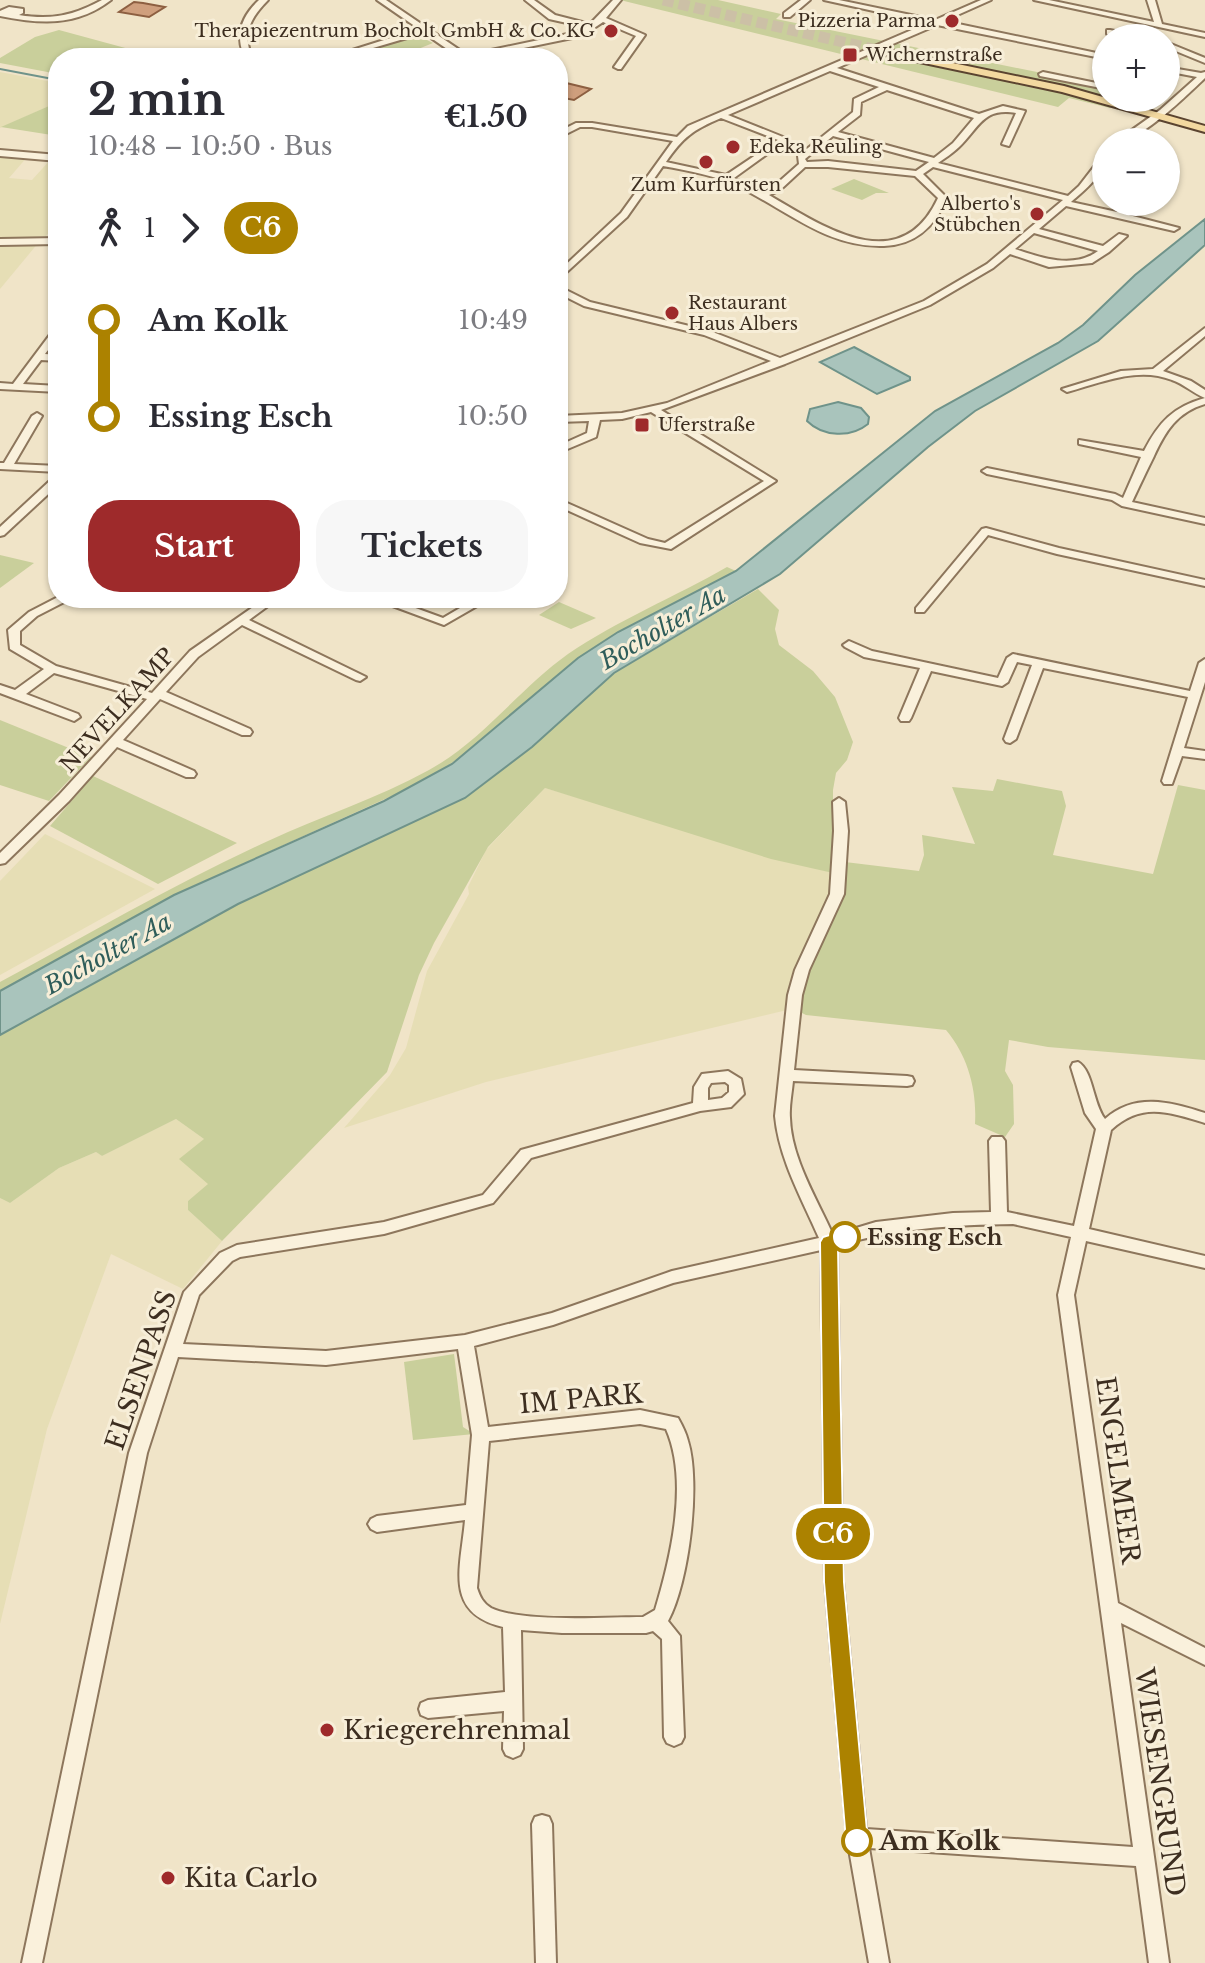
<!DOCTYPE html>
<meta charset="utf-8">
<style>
:root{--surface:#fff;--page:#f7f7f7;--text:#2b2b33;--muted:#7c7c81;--accent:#9e2a2b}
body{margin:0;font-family:"Libre Baskerville",serif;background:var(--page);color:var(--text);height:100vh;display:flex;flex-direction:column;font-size:30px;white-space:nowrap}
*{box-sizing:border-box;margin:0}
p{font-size:26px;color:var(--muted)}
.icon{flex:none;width:44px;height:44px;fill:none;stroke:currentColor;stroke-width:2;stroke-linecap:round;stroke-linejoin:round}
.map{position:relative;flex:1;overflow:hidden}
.details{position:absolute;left:48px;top:48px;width:520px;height:560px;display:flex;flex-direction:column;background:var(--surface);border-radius:32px;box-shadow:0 2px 6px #0004}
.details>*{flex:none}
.badge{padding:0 16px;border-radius:26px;font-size:28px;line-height:52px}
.tools{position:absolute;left:1092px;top:24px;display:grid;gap:16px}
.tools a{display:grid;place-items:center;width:88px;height:88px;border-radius:50%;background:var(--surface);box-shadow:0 2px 6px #0004;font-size:40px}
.map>.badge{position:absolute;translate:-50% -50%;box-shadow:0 0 0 4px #fff}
.legs{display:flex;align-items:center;gap:12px;height:88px;padding:0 40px;font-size:26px}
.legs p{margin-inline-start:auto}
.head{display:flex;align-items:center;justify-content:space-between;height:136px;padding:0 40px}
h1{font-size:44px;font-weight:700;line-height:60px}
.cta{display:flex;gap:16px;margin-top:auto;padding:16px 40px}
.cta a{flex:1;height:92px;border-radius:32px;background:var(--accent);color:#fff;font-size:32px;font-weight:700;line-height:92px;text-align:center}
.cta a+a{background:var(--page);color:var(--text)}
ul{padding:0 40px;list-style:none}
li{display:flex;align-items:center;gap:28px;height:96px;font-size:30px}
li i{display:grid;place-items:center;width:12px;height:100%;margin:0 10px;background:currentColor}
li i::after{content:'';width:20px;height:20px;margin:-10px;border:6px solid;border-radius:50%;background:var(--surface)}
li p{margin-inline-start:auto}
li:first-child i{background:linear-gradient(#0000 50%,currentColor 0)}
li:last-child i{background:linear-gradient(currentColor 50%,#0000 0)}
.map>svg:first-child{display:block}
</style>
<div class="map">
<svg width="1205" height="1963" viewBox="0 0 1205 1963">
<rect width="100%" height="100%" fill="#f0e4c8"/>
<g fill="#e6deb5">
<path d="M0,72L58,83V102L0,128Z"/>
<path d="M0,155L28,156L9,178L32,180L52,158L58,160V221L46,236L0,240Z"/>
<path d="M39,242L0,289V244Z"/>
<path d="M545,788L833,873L832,899L787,1010L486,1082L344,1128L390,1075L406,1048L427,971L469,894L468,887L486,850Z"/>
<path d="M45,834L155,889L0,975V881Z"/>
<path d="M176,1119L204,1139L208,1185L188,1201V1210L222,1241L183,1289L111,1254L47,1429L0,1624V1198L10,1203L59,1168L96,1152L102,1156Z"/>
</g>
<g fill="#c9cf9b">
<path d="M620,0H718L781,14L776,19L1106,86V98H1122L1110,108L1069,98L1058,107Z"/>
<path d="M59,30L129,49L138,58H58V74L0,63V58L35,37Z"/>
<path d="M415,34L433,43L396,58H366L359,52Z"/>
<path d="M58,102V136L1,127Z"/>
<path d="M854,179L889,193H876L862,200L831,189Z"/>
<path d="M0,555L34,563L0,588Z"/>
<path d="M727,567L736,571L618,632L578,658L481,742L429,779L174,895L0,991V982C89,934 176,883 268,841C321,816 377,799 429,770C482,741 519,689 568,654C618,620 675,597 727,567Z"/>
<path d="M758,589L779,610L775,629L779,645L813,671L835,697L853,742L847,760L836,773L833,790V873L771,859L545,788L488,847L434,943L419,975L387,1072L222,1241L188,1210V1201L208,1184L179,1159L204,1139L176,1119L102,1156L96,1152L59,1168L10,1203L0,1198V1035L238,904L465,798L532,747L614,673Z"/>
<path d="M559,602L596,618L571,629L539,615Z"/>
<path d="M0,720L91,757L49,801L0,785Z"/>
<path d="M93,776L237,843L158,884L50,826Z"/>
<path d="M997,779L1062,791L1066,806L1053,855L1153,874L1178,785L1205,790V1060L1048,1047L1009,1040L1005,1071L1013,1085L1014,1124L1005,1137L975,1124C977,1090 968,1056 946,1030L806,1015L798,1011L802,981L841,900L845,862L919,871L924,855L922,835L975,844L952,787L993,791Z"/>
<path d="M454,1354L463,1427L474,1434L413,1440L404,1362Z"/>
</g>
<g fill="#a9c4bc" stroke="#6f938a" stroke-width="2">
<path d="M1205,219V245L1098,341L975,411L928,447L780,574L614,673L532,747L465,798L238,904L0,1035V991L174,895L384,801L452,764L578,658L618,632L736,571L935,411L1058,343L1083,325L1135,275Z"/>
<path d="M854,347L910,377V380L877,394L820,362Z"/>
<path d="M838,402L861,408L869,417L868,424C851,438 823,437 807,421L810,409Z"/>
</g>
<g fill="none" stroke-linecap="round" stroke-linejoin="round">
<path stroke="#6f938a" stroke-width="2" d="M0,69L58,80"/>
</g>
<g fill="#cf9f7d" stroke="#8d5f41" stroke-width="2">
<path d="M134,2L143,3L165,7L149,17L119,12Z"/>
<path d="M558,81L591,89L574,100L558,97Z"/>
</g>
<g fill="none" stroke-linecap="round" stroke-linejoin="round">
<path stroke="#ccc0a6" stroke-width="11" stroke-dasharray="11 5" stroke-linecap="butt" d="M663,0L890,53"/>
<g stroke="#8d765c" stroke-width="4">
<g id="minor">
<path d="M102,0H111C76,27 40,24 0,16V11L9,7L23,9V13L19,15C51,20 73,16 102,0Z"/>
<path d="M259,0H268C253,15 243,30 250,52L264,58H253L243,53C235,32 244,14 259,0Z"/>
<path d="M377,0H386L467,55L577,32L585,27L549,19L525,0H534L555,15L590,24L613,0H621L606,18L645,35L621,69H618L614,67L636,36L603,22L582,36L475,58H460L424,33L339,58H327L419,29Z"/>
<path d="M801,0H810L790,17H784V13Z"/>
<path d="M824,0H839L935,20L981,0H991L944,21L1106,55V59L937,25L837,68L979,114L1003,106L1025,111L1009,146L1002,144L1016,113C983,107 979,128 959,147C953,153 945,158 938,163L1068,196L1079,186L1103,155L1106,154C1106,173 1084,191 1071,202L1117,212L1128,202H1137L1125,214L1179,228L1174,231L1066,206L1039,229L1103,246L1119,234L1127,236L1109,252L1092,263L1049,267L1010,254L993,268L930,305L785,364L661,410L776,481L671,549L640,543L558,506V499L648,539L665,543L764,481L651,412L622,419L600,420L596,437L558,453V446L587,433L589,421L558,422V416L622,413L667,403L771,361L704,335L584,306L558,293V286L590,302L710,331L780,358L924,301L987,264L1063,200L933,167L923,174L947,198C935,226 916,245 884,246C827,248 787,210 739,187C715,175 689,171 663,166L627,217L558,280V272L621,213L673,141L592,127H580L558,138V132L576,123H592L677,137L688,126L928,23ZM830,71L879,87L854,99L853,112L798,156L799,164L773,187L762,192L734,178L788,139L728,115ZM887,90L974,118L953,143L934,158L838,132L860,115L861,102ZM721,118L778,140L726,175L666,162C683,137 693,130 721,118ZM833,136L929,162L916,171L828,161L807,162L805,159ZM805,167H828L915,176L938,198C900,280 822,226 769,195L779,191ZM1034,233L1098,251C1074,269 1041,258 1015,249Z"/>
<path d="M1034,0H1049L1154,22L1147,0H1155L1162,24L1205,33V37Z"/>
<path d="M1110,30L1140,36L1141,38H1127L1107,34V30Z"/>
<path d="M1166,42L1205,58V63L1166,47Z"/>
<path d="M1166,67L1201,73L1205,72V78C1186,96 1140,142 1115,142L1160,110L1197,77L1166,71Z"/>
<path d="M1043,72L1106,85V89L1040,76L1039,74Z"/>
<path d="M0,150L58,155V161L0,156Z"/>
<path d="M58,238V244L0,245V239Z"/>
<path d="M58,327V337L45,354L58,355V361L41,360L23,384L58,386V392L0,389V383L13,384L55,328Z"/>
<path d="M1205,328V336L1163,371L1191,381L1205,390V404C1177,412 1165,432 1154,456C1147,470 1139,487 1132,502L1205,518V524L1122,506L1112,500L987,474L982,471L987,468L1115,494L1123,498L1141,457L1079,444V440L1144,451C1159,422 1173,407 1205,398C1193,393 1184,384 1172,380C1138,366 1100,383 1067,392L1062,389L1121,371L1153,369Z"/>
<path d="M37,413L42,416L14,464L58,466V472L0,469V463H4L32,416Z"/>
<path d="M58,476V485L4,535L0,536V527L54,477Z"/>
<path d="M986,528L1059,548L1205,580V586L1057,554L988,535L924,612H916V608L982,529Z"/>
<path d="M58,597L72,598L37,616L20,631V645L56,666L152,693L190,651L266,598H279L249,620L366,677L360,681L356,680L242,625L198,657L166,692L250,729L252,732L250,735H242L160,699L123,740L194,771L196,774L194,777H186L117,747L69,801L5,863L0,864V853L59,795L147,699L54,673L26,694L78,714L80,717L74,721L0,693V685L15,690L44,669L10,649L8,630L29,612Z"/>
<path d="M371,598H388L443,618L477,598H491L444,625Z"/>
<path d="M849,641L872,651L998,678L1007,658L1013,654L1190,691L1199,663L1205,659V682L1184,748L1205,751V759L1182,756L1172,784H1164L1162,781L1188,697L1043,668L1016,739L1010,743L1006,742L1004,739L1032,665L1017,662L1008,682L1002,686L931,671L911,718L909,721H901L899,718L920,668L864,657L845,647L843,645Z"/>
<path d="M839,798L845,802L848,831L844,894L809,970L802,995L794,1070L907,1076L912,1077L914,1081L912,1085L907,1086L793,1081C792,1093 789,1106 790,1118C791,1158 817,1199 833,1235L876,1222L953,1213L991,1212L989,1141L992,1137H1002L1005,1141L1007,1212L1074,1226L1096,1129L1085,1113L1071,1067L1073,1063L1078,1062C1093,1070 1093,1104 1105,1119C1135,1092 1171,1102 1205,1113V1123C1168,1112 1142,1102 1111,1130L1089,1229L1205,1256V1268L1086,1241L1074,1295L1118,1603L1205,1648V1665L1121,1623L1169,1963H1149L1136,1866L869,1848L889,1963H869L847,1838L825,1582L821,1250L673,1283L553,1325L474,1346L488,1427L640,1410L678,1418C682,1425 686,1433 688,1441C701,1483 689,1583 668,1621L680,1636L684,1737L681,1743L674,1746L667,1743L664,1737L662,1639L653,1631L646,1633H562L521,1630L523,1749L520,1755L513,1758L506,1755L503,1749L504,1711L428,1718L421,1715L419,1709L421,1703L428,1700L505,1692L503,1627C443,1613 461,1567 465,1520L377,1532L371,1529L368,1524L371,1519L377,1516L466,1505L472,1435L458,1349L326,1365L178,1357L147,1453L42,1963H22L129,1453L184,1292L220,1253L237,1245L384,1222L483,1195L521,1150L693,1103L694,1087L702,1074L728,1071L741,1079L744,1094L731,1107L700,1111L531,1158L493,1203L384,1234L240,1257L232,1261L199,1295L183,1344L326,1351L465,1335L552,1313L672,1271L819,1238C802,1199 779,1159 775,1116L788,995L795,970L830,894L834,831L833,802ZM725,1082L729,1085V1092L722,1098L708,1100V1088L711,1083ZM1013,1224L1071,1237L1058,1295L1133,1847L866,1829L843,1582L837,1246C895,1228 953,1225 1013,1224ZM640,1424L666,1429C689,1481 671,1557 655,1610L643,1617C607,1617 522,1623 491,1608C483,1603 480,1597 477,1588L489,1441Z"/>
<path d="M542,1815L549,1817L552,1824L556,1963H536L532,1824L535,1817Z"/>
</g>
</g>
<g stroke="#5b4430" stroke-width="4">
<path id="major" d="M890,50L1064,86L1205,126V132L1062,92L886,55V51Z"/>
</g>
<use href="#minor" fill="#faf1dc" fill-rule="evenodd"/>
<use href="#major" fill="#f3d9a0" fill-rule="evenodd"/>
</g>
<path fill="#ac8200" stroke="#fff" stroke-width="2" d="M845,1230L854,1237L838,1246L844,1582L868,1841L865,1848L857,1851L849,1848L846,1841L824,1582L820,1242L823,1237Z"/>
<g fill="#9e2a2b" stroke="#f7eed8" stroke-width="3">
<circle cx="952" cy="21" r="8"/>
<circle cx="611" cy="31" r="8"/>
<rect x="842" y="47" width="16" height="16" rx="4"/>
<circle cx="733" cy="147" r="8"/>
<circle cx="706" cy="162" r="8"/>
<circle cx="1037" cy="214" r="8"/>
<circle cx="672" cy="313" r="8"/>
<rect x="634" y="417" width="16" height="16" rx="4"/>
<circle cx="327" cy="1730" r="8"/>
<circle cx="168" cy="1878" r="8"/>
</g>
<g fill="#fff" stroke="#ac8200" stroke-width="4">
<circle cx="845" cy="1237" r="14"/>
<circle cx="857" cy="1841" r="14"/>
</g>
<g text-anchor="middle" stroke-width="6" stroke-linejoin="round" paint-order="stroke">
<g font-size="18" fill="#3d2e20" stroke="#f7eed8" text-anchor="start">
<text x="936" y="27" text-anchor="end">Pizzeria Parma</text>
<text x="595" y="37" text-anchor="end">Therapiezentrum Bocholt GmbH &amp; Co. KG</text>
<text x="866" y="61">Wichernstraße</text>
<text x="749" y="153">Edeka Reuling</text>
<text x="706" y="191" text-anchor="middle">Zum Kurfürsten</text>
<text x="1021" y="210" text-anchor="end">Alberto's<tspan x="1021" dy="21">Stübchen</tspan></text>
<text x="688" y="309">Restaurant<tspan x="688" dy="21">Haus Albers</tspan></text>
<text x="658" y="431">Uferstraße</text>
</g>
<g font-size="22" fill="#3d2e20" stroke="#f7eed8">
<text transform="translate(117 710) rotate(-48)" y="8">NEVELKAMP</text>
</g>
<g font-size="22" font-weight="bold" fill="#3d2e20" stroke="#f7eed8" text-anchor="start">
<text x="867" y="1245">Essing Esch</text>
</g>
<g font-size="24" font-style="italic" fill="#2f5d5a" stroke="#f7eed8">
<text transform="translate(663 628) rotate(-30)" y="8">Bocholter Aa</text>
<text transform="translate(108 954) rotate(-29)" y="8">Bocholter Aa</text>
</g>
<g font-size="26" fill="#3d2e20" stroke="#f7eed8">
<text transform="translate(141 1370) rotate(-71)" y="9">ELSENPASS</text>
<text transform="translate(581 1399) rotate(-5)" y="9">IM PARK</text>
<text transform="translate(1118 1470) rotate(82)" y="9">ENGELMEER</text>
<text transform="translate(1160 1782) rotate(82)" y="9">WIESENGRUND</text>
</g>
<g font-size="26" fill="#3d2e20" stroke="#f7eed8" text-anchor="start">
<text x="343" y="1739">Kriegerehrenmal</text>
<text x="184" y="1887">Kita Carlo</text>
</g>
<g font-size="26" font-weight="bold" fill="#3d2e20" stroke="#f7eed8" text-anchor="start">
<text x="879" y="1850">Am Kolk</text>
</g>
</g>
</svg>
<div class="tools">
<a>+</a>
<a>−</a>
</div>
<b class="badge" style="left:833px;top:1534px;background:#ac8200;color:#fff">C6</b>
<section class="details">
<div class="head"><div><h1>2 min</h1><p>10:48 – 10:50 · Bus</p></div><b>€1.50</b></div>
<div class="legs"><svg class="icon" aria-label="walk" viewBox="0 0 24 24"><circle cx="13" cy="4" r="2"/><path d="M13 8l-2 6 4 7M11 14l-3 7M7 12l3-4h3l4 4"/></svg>1<svg class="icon" aria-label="forward" viewBox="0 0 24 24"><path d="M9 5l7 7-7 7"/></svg><b class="badge" style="background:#ac8200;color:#fff">C6</b></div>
<ul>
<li><i style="color:#ac8200"></i><b>Am Kolk</b><p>10:49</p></li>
<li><i style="color:#ac8200"></i><b>Essing Esch</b><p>10:50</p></li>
</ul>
<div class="cta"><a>Start</a><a>Tickets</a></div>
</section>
</div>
